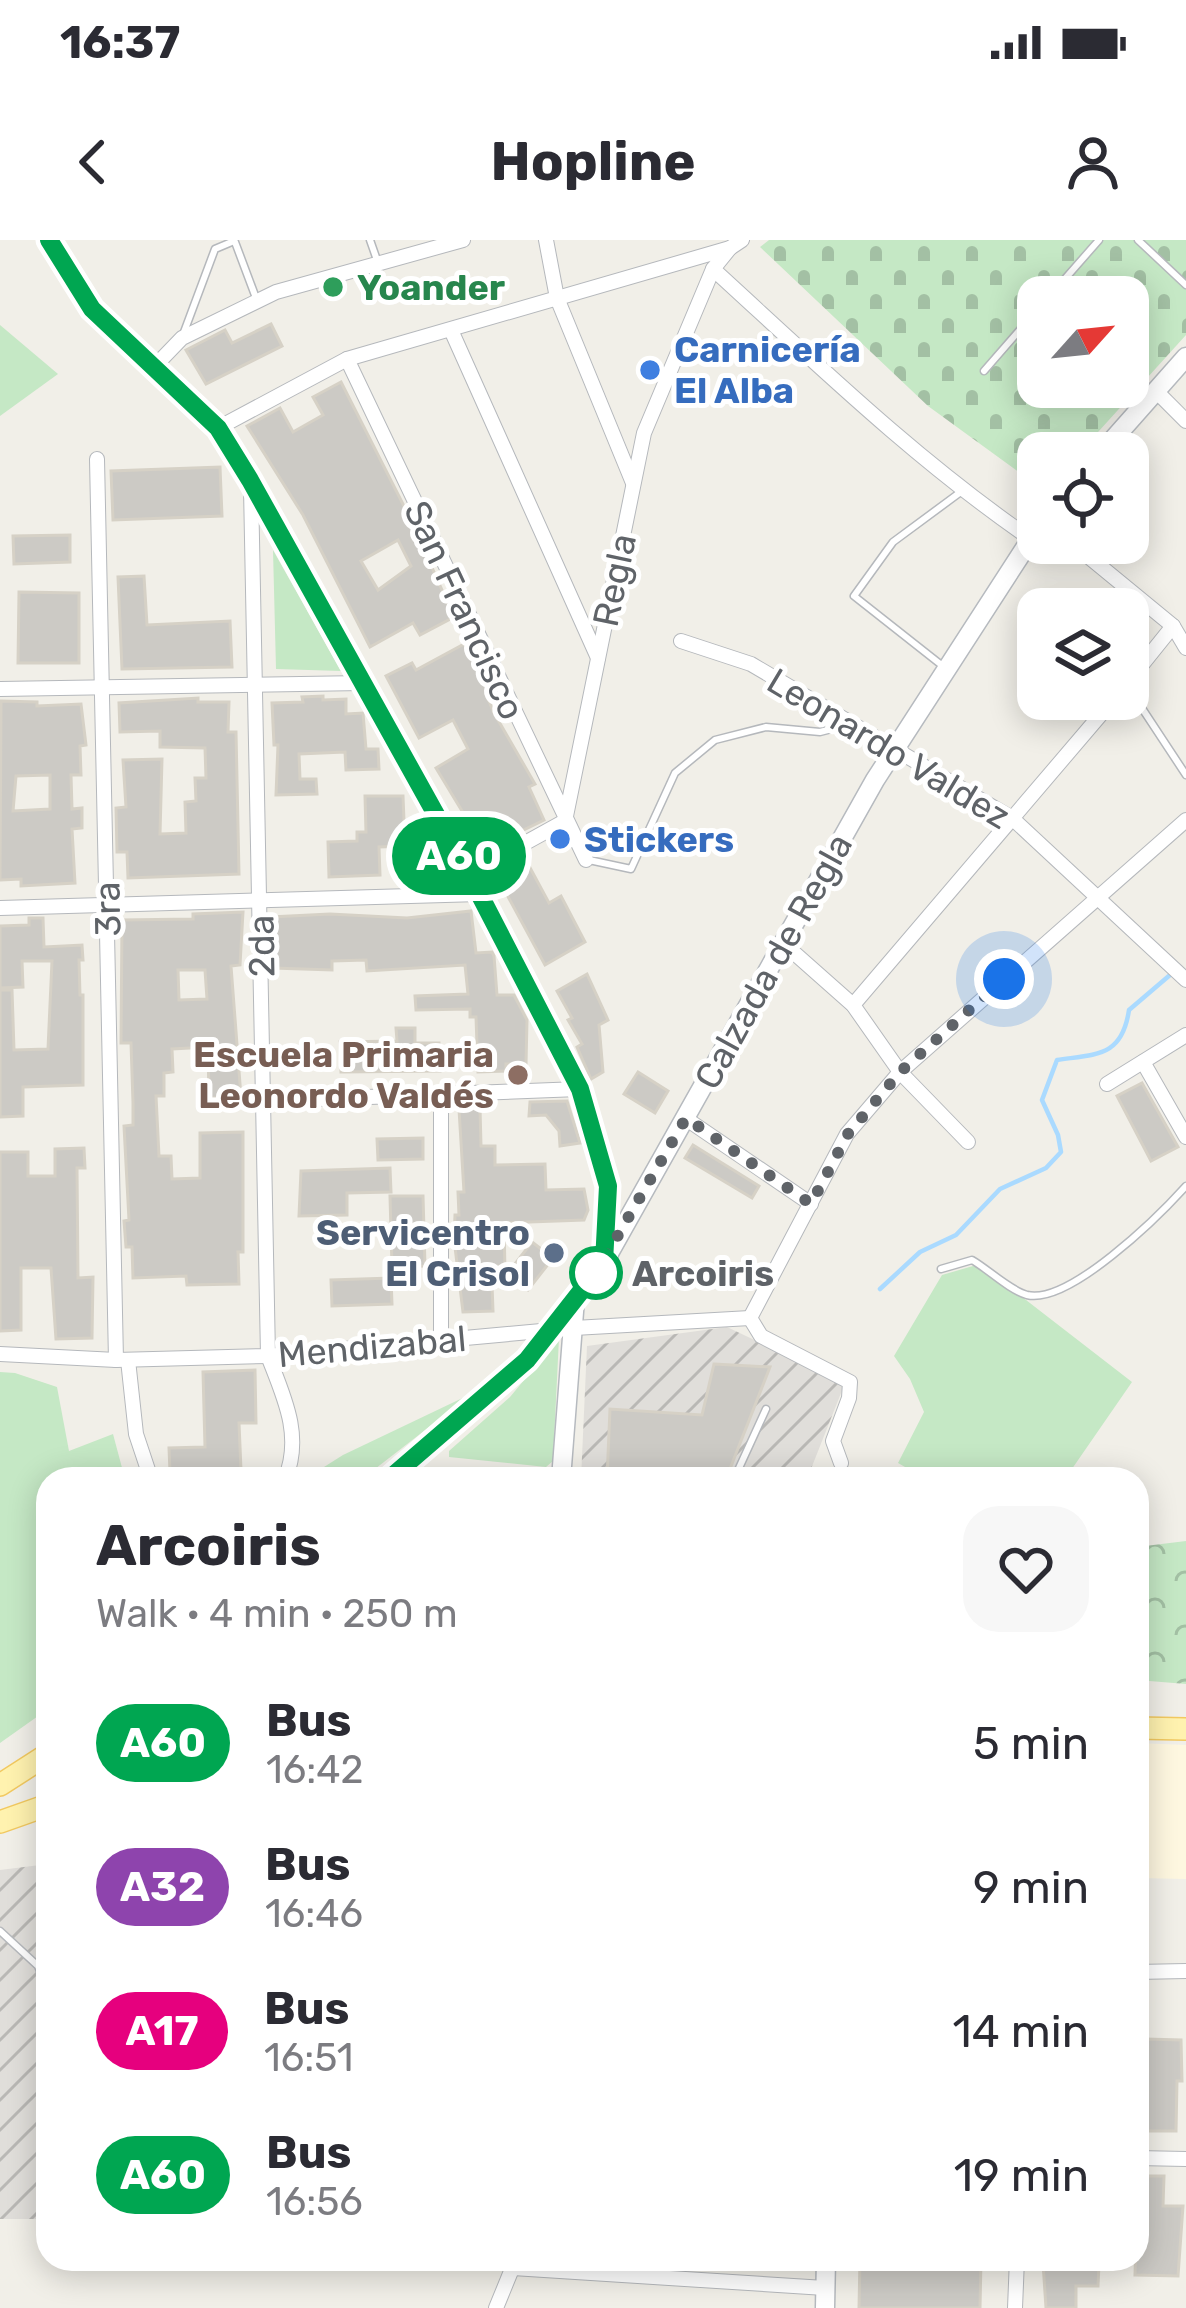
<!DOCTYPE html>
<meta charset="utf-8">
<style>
:root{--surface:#fff;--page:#f7f7f7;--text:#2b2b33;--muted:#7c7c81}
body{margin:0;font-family:Rubik,sans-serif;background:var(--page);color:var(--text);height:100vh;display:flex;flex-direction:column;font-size:45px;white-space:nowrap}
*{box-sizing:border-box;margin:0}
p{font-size:39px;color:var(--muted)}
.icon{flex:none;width:66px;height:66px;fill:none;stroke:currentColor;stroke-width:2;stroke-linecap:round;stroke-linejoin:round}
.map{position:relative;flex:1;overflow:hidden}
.side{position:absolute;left:36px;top:1227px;width:1113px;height:804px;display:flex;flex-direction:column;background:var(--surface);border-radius:36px;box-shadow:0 6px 30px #0003}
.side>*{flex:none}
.badge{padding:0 24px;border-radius:39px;font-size:42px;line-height:78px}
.needle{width:78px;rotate:63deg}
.fabs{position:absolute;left:1017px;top:36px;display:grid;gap:24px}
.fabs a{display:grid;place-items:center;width:132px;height:132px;border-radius:24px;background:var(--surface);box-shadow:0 6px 30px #0003;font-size:60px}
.you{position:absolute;width:60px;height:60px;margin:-30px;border:9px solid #fff;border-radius:50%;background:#1a73e8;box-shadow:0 0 0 18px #1a73e833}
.map>.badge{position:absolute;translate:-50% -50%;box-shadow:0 0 0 6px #fff}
.round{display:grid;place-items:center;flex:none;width:126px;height:126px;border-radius:36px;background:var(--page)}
.overview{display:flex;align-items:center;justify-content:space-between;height:204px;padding:0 60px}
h1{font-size:57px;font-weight:700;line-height:90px}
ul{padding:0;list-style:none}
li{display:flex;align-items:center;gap:36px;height:144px;padding:0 60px}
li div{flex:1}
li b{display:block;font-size:45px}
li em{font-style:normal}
li .badge{min-width:132px;font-weight:700;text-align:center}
.status{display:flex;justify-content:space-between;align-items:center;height:84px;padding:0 60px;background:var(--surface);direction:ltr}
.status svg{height:33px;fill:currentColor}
header{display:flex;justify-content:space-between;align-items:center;height:156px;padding:0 60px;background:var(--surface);font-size:54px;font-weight:700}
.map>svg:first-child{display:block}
</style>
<div class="status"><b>16:37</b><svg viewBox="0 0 49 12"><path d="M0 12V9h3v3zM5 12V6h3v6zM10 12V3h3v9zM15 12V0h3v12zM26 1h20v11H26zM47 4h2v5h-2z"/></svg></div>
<header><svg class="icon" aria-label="back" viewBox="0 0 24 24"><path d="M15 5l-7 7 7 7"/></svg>Hopline<svg class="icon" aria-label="person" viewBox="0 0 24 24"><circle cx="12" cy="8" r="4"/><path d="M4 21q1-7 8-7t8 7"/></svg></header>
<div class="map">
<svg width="1186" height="2068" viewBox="0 0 1186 2068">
<defs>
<pattern id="industrial-furrows" width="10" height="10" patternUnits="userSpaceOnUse" patternTransform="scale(3)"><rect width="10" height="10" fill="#e0deda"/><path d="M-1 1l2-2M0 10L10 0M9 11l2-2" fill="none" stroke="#b9b8b5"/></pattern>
<pattern id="forest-crowns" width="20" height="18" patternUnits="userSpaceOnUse" patternTransform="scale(3)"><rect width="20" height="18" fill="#c5e8c5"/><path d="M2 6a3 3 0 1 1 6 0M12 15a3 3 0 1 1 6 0" fill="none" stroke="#a3c0a4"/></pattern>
<pattern id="cemetery-stones" width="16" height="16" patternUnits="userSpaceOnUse" patternTransform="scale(3)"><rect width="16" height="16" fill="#c5e8c5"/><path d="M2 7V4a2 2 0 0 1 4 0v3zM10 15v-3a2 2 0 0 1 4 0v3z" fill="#a3c0a4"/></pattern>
</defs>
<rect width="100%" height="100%" fill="#f1efe8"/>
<path fill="#fef7e0" d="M1137,1503L1186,1505V1639L1137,1638Z"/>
<g fill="url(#industrial-furrows)">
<path d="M727,1087L845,1143L807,1239H581L587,1106Z"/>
<path d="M48,1624V1979H0V1630Z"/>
</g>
<g fill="#c5e8c5">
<path d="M0,85L58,134L0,176Z"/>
<path d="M273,310L341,431L276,429Z"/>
<path d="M973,1026L986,1029L1132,1142L1065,1239H926L898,1223L924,1172L910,1139L894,1116L942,1035Z"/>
<path d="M559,1098L553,1221L546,1227L449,1217V1211L510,1157Z"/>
<path d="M0,1132L15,1133L57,1147L69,1211L113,1194L125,1239H48V1469L0,1503Z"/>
<path d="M473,1153L362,1239H305L343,1215Z"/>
</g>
<path fill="url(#forest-crowns)" d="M1186,1301V1444L1137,1440V1307Z"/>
<path fill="url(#cemetery-stones)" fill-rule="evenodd" d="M769,0H1186V95L1079,213H1038V246L928,166L760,7ZM1038,57H1128V147H1038Z"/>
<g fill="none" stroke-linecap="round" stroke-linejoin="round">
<path stroke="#aadaff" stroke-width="4.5" d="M880,1049L920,1012L956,995L1000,949L1046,928L1061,912L1058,895L1042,860L1057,820C1097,814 1122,817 1129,770L1170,735"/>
</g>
<g fill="#cccac5" stroke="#d6d1c6" stroke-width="3" fill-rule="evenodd">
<path d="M271,84L282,106L206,144L186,110L225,90L232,103Z"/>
<path d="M341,142L409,276L454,377L420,395L413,383L370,407L303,275L247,186L280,168L293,192L323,175L313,157ZM398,300L411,326L378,350L361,321Z"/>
<path d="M220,227L222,276L113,280L111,231Z"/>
<path d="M70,295V322L14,324L13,296Z"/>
<path d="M144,336L147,385L230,381L232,427L122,429L118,337Z"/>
<path d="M19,352L79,353V423H18Z"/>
<path d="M464,404L489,453L486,454L494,473L535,544L529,547L544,580L485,609L436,528L468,509L453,480L419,498L386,436L412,423L416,430Z"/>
<path d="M323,456V460L346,459V474L363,473L366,509H378L379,529L346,530L345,512L299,514L300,539H316L317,554L276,555L278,505H274L272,463L303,462L302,457Z"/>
<path d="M198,458V462H229L228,492H236L239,634L128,638L127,612H117L116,568L126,567L123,520L162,519L160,594L186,593L185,562L196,561L195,538H206L205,508L160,507V491L120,492L119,463Z"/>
<path d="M1,461L37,462V466L81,464L86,505L80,506L81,535H71L72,569L82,568V588L72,589L75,643L21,646V639L0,640ZM50,535V569L13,571L16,536Z"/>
<path d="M365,556H403L405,606L379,607L380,635L329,637L328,602L357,601V592H366Z"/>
<path d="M429,600L430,620L444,619L452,635L409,636L407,601Z"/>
<path d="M528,624L549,663L561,656L585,702L545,725L499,640Z"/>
<path d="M471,671L476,713L492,712L494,716L497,755H514L527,780L526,824H506V831L478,832L476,777H470V769L416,770L415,756L468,754L465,725L367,731L366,720L332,721V730L273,728L271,677L330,674L407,678Z"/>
<path d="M243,672L240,725L231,726L241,857L209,858L208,807L172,809L173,832L164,833V856H156L159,916H171L172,939L200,938V893L243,892V1012H238L239,1044L187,1045L186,1036L133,1038L132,1007H126L124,981L129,980L124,886L133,885V863L131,803H121L122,680L193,679V674ZM178,730H205L207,759L179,760Z"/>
<path d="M29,678H43L44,707L82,705L83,720H79L80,755H83V845L23,847V876L0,877V750H12L14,810L48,809L52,721H22L23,747L0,748V686L29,685Z"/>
<path d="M587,734L608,780L599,785L603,832L591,839L577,807L582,804L568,780L572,778L557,751Z"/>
<path d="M396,788H415V803H439L440,831L341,832L340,802L397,801Z"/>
<path d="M638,832L668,851L655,873L624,854Z"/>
<path d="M1142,843L1178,907L1151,921L1117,856Z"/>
<path d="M567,861L580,903L560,906L559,891L546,875L529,876L530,862Z"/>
<path d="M480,868L481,906H495V925L545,924L546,950L584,949L588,970L584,980L504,983L505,1032L499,1027L500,1044H492L493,1071L463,1072L454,999L455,975H459L458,952H464L459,869Z"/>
<path d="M423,898V919L378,920L377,899Z"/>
<path d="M693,905L759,946L752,958L685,918Z"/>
<path d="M84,908L85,928H77L78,1038L93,1037L92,1098L56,1099L51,1028H21V1090L0,1091V912H28V936H55V909Z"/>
<path d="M390,928L391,952L347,953V975L299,976L301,931Z"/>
<path d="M390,956H423L425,1026L392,1027Z"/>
<path d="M532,1002L553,1018L528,1050L507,1034Z"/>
<path d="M391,1038L392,1064L332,1066L331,1040Z"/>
<path d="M714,1124L770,1127L726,1239H607L610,1169L702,1175Z"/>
<path d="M255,1130L256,1183H239L241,1230L170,1232L169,1208L205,1207L203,1132Z"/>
<path d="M1145,1799L1181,1800L1182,1841H1177L1176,1891H1146L1147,1858H1137V1840H1144Z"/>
<path d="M1143,1936H1164L1163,1966H1183L1178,2036L1135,2035L1137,1962H1143Z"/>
<path d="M860,2019H981L980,2068H859Z"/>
<path d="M1043,2023L1099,2024L1098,2046H1076V2068H1046Z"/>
</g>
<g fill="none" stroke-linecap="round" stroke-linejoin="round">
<g stroke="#b5b8bc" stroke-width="9">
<g id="lane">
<path d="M370,0L377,20"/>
<path d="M1138,0L1186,45"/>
<path d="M235,2L256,58"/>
<path d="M1049,57L1099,0"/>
<path d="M184,92L215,9L234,1"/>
<path d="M984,131L1038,69"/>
<path d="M944,427L854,356L893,302L962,251"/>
<path d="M1128,447L1186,535"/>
<path d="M589,620L631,629L675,533L715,500L766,487L820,492L847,485"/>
<path d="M941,1029L972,1020C988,1029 1009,1050 1027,1055C1069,1065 1159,976 1186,946"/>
<path d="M734,1239L766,1169"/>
<path d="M0,1691L38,1726L48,1752"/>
</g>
</g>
<g stroke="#b5b8bc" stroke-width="16">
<g id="street">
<path d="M546,0L557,58L633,243"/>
<path d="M713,29C816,123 916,220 1031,299"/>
<path d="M451,90L598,418"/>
<path d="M347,119L586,620"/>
<path d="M155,126L182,98L276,52L463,0"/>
<path d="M1156,151L1186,181"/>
<path d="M218,188L347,119L730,8L742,0"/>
<path d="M97,219L116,1120"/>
<path d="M251,248L268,1116C284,1157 303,1196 285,1239"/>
<path d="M1072,303L1173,386L1186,408"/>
<path d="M681,401L751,424L1013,579L1186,740"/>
<path d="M1128,442L1173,386"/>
<path d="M0,449L363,443"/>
<path d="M469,634L565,581L644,193L713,29L730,8"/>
<path d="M0,668L480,654"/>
<path d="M783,703L853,765L900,832L968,902"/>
<path d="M853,765L1114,459"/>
<path d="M1143,822L1186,897"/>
<path d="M1107,844L1186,795"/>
<path d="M441,854V1100"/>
<path d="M263,861L579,849"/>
<path d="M685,878L811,964"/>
<path d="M750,1078L847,894L900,832L1186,580"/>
<path d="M750,1078L761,1096L850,1142L849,1158L833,1201L841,1223"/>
<path d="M0,1114L116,1120L268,1116L574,1088L750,1078"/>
<path d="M128,1120L136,1194L151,1239"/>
<path d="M1137,1732L1186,1731"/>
<path d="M1137,1918L1186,1919"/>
<path d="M513,2028L825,2048"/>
<path d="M496,2068L514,2024"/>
<path d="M1015,2068L1017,2019"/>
</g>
</g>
<g stroke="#b6babf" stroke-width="21">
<g id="secondary">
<path d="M1101,213L1186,117"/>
<path d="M604,1022L875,540L1038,288"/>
<path d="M561,1239L575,1059"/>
<path d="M825,2068L826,2019"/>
</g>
</g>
<g stroke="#f2c960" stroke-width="24">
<g id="primary">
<path d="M49,0L92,69L218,188L251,240L469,634L579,849L608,946L604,1022L527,1120L389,1239"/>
<path d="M1137,1488L1186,1489"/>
<path d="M0,1545L48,1514"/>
<path d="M0,1582L48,1565"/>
</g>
</g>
<use href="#lane" stroke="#fff" stroke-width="6"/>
<use href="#street" stroke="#fff" stroke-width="14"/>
<use href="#secondary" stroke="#fff" stroke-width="18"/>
<use href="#primary" stroke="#fff2af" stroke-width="21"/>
</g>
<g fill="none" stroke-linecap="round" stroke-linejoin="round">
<g stroke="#fff" stroke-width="27">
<path id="line" d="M49,0L92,69L218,188L250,240L469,634L580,849L608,946L604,1022L527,1120L389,1239"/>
</g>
<use href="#line" stroke="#00a651" stroke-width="18"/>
<path stroke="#5f6368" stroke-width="12" stroke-dasharray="0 21.6" d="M596,1033L686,878L811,964L848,894L900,832L1004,739"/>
</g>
<circle fill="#2e9e5b" stroke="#fff" stroke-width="4.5" cx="333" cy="47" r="12"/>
<g fill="#3f7fe0" stroke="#fff" stroke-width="4.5">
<circle cx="650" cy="130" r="12"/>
<circle cx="560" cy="599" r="12"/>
</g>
<circle fill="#8d6e63" stroke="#fff" stroke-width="4.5" cx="518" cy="835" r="12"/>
<circle fill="#5c6f8a" stroke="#fff" stroke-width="4.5" cx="554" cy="1013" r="12"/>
<circle fill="#fff" stroke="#00a651" stroke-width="6" cx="596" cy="1033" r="24"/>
<g text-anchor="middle" stroke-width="10" stroke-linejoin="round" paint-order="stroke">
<g font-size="36" font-weight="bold" fill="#27864d" stroke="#fff" text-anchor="start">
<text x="357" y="60">Yoander</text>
</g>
<g font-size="36" font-weight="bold" fill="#366cbe" stroke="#fff" text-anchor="start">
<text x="674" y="122">Carnicería<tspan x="674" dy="41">El Alba</tspan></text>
<text x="584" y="612">Stickers</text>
</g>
<g font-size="36" fill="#5f6368" stroke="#fff">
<text transform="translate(614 340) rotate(-78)" y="13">Regla</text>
<text transform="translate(465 370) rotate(65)" y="13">San Francisco</text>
<text transform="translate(889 508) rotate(31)" y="13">Leonardo Valdez</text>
<text transform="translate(107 669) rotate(-91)" y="13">3ra</text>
<text transform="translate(261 706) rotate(-91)" y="13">2da</text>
<text transform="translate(773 721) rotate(-61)" y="13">Calzada de Regla</text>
<text transform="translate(372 1106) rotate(-5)" y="13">Mendizabal</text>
</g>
<g font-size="36" font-weight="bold" fill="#785e54" stroke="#fff" text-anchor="end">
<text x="494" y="827">Escuela Primaria<tspan x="494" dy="41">Leonordo Valdés</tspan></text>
</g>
<g font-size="36" font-weight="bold" fill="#4e5e75" stroke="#fff" text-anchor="end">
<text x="530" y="1005">Servicentro<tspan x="530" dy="41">El Crisol</tspan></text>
</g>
<g font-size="36" font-weight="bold" fill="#5f6368" stroke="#fff" text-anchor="start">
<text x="632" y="1046">Arcoiris</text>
</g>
</g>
</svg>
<div class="fabs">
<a><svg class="needle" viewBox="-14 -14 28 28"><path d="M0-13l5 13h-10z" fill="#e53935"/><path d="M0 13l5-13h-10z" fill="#7c7c81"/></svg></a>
<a><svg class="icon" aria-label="locate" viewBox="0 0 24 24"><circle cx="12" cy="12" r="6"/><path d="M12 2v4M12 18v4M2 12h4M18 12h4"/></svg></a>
<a><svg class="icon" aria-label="layers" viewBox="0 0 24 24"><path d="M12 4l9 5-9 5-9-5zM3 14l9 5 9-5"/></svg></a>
</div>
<div class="you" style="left:1004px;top:739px"></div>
<b class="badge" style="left:459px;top:616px;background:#00a651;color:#fff">A60</b>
<section class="side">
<div class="overview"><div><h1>Arcoiris</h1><p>Walk · 4 min · 250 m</p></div><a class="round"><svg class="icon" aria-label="heart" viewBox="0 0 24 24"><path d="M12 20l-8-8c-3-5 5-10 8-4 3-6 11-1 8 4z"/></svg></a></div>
<ul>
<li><span class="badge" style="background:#00a651;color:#fff">A60</span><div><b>Bus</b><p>16:42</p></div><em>5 min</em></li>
<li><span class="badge" style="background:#8e44ad;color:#fff">A32</span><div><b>Bus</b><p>16:46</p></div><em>9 min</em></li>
<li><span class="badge" style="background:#e6007e;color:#fff">A17</span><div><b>Bus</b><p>16:51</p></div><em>14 min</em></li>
<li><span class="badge" style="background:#00a651;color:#fff">A60</span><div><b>Bus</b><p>16:56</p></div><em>19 min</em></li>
</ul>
</section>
</div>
